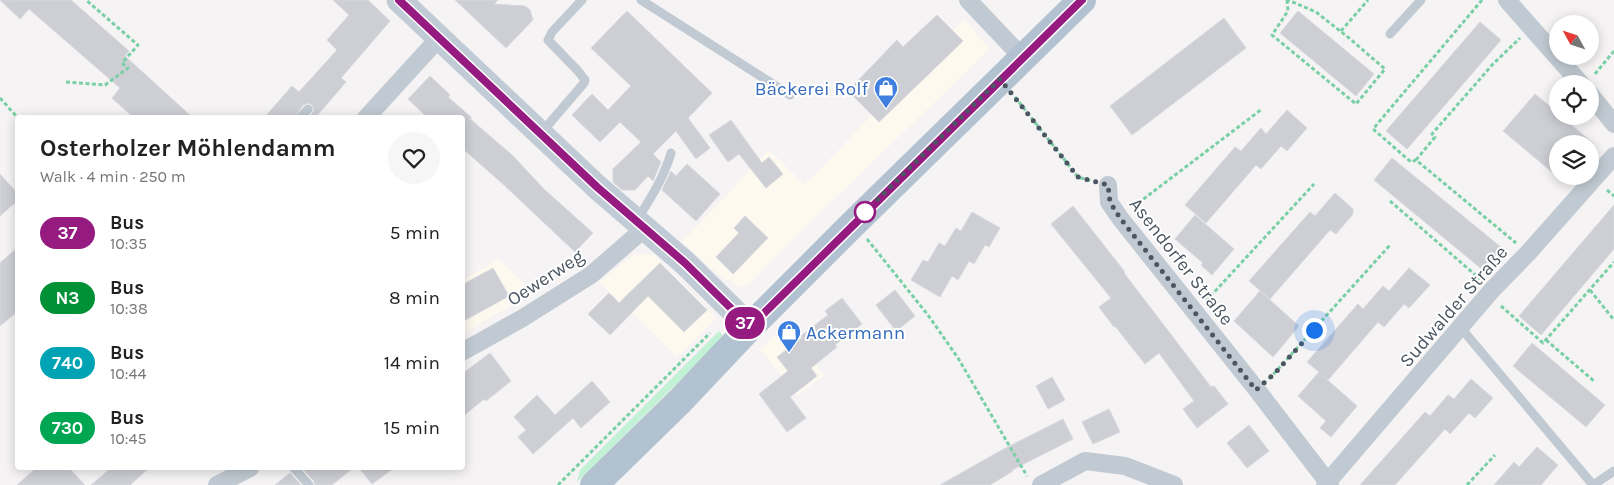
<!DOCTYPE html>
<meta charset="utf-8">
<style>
:root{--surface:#fff;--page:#f6f6f6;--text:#222;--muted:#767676}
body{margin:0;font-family:Karla,sans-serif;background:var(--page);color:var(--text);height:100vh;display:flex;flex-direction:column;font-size:19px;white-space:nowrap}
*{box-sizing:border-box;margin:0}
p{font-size:16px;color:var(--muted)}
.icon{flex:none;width:28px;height:28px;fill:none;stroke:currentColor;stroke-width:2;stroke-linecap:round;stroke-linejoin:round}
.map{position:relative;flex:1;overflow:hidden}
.details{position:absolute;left:15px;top:115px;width:450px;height:355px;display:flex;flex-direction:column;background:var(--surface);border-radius:5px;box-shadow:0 2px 12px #0003}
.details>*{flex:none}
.badge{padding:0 10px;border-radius:16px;font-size:18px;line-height:32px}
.needle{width:32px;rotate:310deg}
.fabs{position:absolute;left:1549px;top:15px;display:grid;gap:10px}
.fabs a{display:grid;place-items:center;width:50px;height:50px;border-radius:50%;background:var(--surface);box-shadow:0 2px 12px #0003;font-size:25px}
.you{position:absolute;width:25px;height:25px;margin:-12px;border:4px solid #fff;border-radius:50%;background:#1a73e8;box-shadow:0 0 0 8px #1a73e833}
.map>.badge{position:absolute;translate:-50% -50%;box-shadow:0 0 0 2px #fff}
.round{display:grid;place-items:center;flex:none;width:52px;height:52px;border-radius:26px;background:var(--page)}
.summary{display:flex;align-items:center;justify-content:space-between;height:85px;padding:0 25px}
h1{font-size:24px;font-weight:700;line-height:38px}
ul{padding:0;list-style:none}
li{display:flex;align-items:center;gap:15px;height:65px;padding:0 25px}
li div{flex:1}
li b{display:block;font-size:19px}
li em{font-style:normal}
li .badge{min-width:55px;font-weight:700;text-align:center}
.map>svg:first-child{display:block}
</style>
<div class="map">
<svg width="1614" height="485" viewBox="0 0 1614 485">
<rect width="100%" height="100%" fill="#f5f3f3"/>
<g fill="#fdf9ef">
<path d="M964,19L990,49L827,206L751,282L740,287L719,275L682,242L769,150L805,185Z"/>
<path d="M634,254L654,255L716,318L677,357L599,282Z"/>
<path d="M499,259L533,293L463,333L462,280Z"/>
<path d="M786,326L824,375L797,396L760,349Z"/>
</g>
<path fill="#c3f1d5" d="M719,331L724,337L577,482L580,470Z"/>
<g fill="#cdcfd5" stroke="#d7d9de">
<path d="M0,0H71L129,51L125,56L193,118H134L112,98L120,88L29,9L20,19Z"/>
<path d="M333,0H368L390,21L341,78L346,82L315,118H309L314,110L312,105L309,103L303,105L294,118H264L292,86L299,92L337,50L327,40L349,15Z"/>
<path d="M455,0H498L494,4L525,6L530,10L533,20L506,48Z"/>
<path d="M627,11L712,93L688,118L710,148L696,159L676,131L653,154L661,162L653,181L648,176L635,190H622L613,182V169L641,142L620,122L600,142L572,115L592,94L608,110L631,86L591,48Z"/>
<path d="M1298,11L1374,74L1356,96L1280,33Z"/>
<path d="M937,15L963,41L879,122L848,91L897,40L903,47Z"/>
<path d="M1224,18L1246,48L1132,135L1110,106Z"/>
<path d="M1480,22L1501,40L1407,149L1386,131Z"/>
<path d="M430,76L450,95L448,97L472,118H469L512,155L545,190L593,233L575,252L504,185L462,148V118H428L408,99Z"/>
<path d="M1535,94L1558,113V116H1561L1594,144H1558V177L1503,131Z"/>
<path d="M1287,110L1307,128L1287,151L1281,146L1261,169L1256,165L1206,223L1185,205L1235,147L1241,151L1261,128L1266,134Z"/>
<path d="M731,120L762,163L769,157L783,174L766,188L739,154L728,162L709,135Z"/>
<path d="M1392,158L1502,248L1484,271L1374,180Z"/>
<path d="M687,164L720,194L696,221L662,190L671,171L676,176Z"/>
<path d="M0,174L18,194V200L0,216Z"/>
<path d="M1335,193L1353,209V214L1336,234L1330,230L1270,299L1249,281L1310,212L1315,216Z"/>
<path d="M1614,205V249L1541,335L1519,316Z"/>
<path d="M1073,206L1125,272L1124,273L1211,387L1214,386L1228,404L1197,428L1183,409L1194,401L1159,353L1145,364L1115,326L1114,327L1099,307L1111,298L1051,224Z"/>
<path d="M972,212L1000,228L989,247L985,245L974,264L969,261L958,280L952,276L940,297L911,280L923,260L928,262L939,243L945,246L956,228L961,231Z"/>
<path d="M1195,215L1234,249L1212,275L1201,265L1203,263L1175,239Z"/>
<path d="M745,216L768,238L733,274L716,257L739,233L734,228Z"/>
<path d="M18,247V311L0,326V263Z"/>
<path d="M660,263L707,310L684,332L648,296L610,335L588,314L609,293L619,303Z"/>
<path d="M493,268L509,296L462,322V285Z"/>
<path d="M1409,268L1430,285L1409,308L1404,304L1384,327L1378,322L1328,380L1323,376L1357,406L1331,437L1320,428L1326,421L1298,396L1319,372L1307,362L1358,304L1363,309L1383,286L1389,291Z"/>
<path d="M895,290L915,316L896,331L876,305Z"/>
<path d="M1260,291L1299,326L1273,357L1234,321Z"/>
<path d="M842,298L862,324L835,345L837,347L811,368L817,376L790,397L806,418L787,432L759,394L788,371L777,357L802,338L801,336L828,315L825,311Z"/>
<path d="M1532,343L1605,405L1586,427L1513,366Z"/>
<path d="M490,353L511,381L486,401L484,399L462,417V374Z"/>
<path d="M1052,377L1065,400L1048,409L1036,386Z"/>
<path d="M1471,379L1493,398L1475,418L1469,413L1450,434L1445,429L1395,485H1360L1425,412L1430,416L1448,395L1454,399Z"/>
<path d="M592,381L610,402L581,428L573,418L533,454L518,437L526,430L514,417L537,395L555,415Z"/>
<path d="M1109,409L1120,432L1093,444L1082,422Z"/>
<path d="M1063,419L1073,439L1012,470L1013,471L990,485H940L1000,451Z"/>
<path d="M1249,425L1269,451L1247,468L1227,443Z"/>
<path d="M1537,447L1558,465L1541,485H1494L1514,462L1519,467Z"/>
<path d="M36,468H69L85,485H17Z"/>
<path d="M111,468H149L130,485H91Z"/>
<path d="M302,468H353L332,485H315L314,481Z"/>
<path d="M359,468H394L372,484Z"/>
<path d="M290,473L301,485H275Z"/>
</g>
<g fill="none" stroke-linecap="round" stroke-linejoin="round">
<g stroke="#7ad0a6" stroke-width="3" stroke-dasharray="4 2.5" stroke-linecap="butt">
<path d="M1287,0L1288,11L1272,35L1356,104L1385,69L1349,38L1316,12L1288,0"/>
<path d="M1482,0L1373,129L1411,162L1416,160L1516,243"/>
<path d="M1341,31L1368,0"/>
<path d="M1595,74L1614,51"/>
<path d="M66,82L105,85L128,68L122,63L138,45L86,0"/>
<path d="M1015,97L1078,177L1092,181"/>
<path d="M0,98L18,118"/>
<path d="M1416,160L1435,137L1432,134L1493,64L1520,38"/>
<path d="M1607,190L1614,196"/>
<path d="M1390,201L1480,279"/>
<path d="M1133,207L1262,109"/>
<path d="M867,239L928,315L958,358L1027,476"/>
<path d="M1590,290L1614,320"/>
<path d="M1206,301L1314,184"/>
<path d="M1501,306L1543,343L1614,262"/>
<path d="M1546,340L1594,381"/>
<path d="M1269,379L1391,244"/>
<path d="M558,485L710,333"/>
<path d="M1467,485L1495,455"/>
</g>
<g stroke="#c1cad2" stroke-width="9">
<path d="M641,0L790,95"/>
<path d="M1390,34L1421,0"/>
<path d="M300,118L308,109"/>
<path d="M542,132L584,83L585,80L578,71L548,40L552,32L582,0"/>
<path d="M638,218C651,198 664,177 671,153"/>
<path d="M1461,328L1593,485"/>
<path d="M294,468L309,485"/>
<path d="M1593,485L1614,471"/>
</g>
<g stroke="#c1cad2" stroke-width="18">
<path d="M968,0L1023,58"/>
<path d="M1507,0L1581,84"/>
<path d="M1590,94L1614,124"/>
<path d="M366,118L439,38"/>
<path d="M1108,185L1109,202L1120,218L1257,390L1330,485"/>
<path d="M462,352L521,319L591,275L645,228"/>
<path d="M217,485L250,468"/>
<path d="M1041,485L1085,461L1125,466L1174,485"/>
<path d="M1325,485L1492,290L1528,253L1614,156"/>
</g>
<path stroke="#c1cbd6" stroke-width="25" d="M399,0L597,187L685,263L750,327"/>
<path stroke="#b3c2d1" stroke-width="28" d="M594,485L680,401L750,327L853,224L1082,0"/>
</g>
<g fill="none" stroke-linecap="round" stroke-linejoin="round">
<g stroke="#fff" stroke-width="11">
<path id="line" d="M399,0L597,187L685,263L750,327L1082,0"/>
</g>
<use href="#line" stroke="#951b81" stroke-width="8"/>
<path stroke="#4a5661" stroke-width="5" stroke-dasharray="0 9" d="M865,212L1000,79L1078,177L1108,185L1110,202L1120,218L1256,390L1275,373L1314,330"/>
</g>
<defs>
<g id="shop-pin" transform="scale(1.25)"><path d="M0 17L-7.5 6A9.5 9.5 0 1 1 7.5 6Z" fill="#3f7fe0" stroke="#fff"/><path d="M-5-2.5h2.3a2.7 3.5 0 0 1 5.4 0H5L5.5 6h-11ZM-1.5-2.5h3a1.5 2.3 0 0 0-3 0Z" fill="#fff"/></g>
</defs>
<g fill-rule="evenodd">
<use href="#shop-pin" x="886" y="88"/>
<use href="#shop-pin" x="789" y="332"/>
</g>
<circle fill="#fff" stroke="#951b81" stroke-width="2.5" cx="865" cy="212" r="10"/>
<g text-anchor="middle" stroke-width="4" stroke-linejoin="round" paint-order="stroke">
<g font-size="19" fill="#366cbe" stroke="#fff" text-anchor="end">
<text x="868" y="95">Bäckerei Rolf</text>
<text x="806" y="339" text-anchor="start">Ackermann</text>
</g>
<g font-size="19" fill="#4a5661" stroke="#fff">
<text transform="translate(1182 261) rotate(52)" y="7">Asendorfer Straße</text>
<text transform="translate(545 277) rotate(-33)" y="7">Oewerweg</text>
<text transform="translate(1453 306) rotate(-49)" y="7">Sudwalder Straße</text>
</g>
</g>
</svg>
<div class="fabs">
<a><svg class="needle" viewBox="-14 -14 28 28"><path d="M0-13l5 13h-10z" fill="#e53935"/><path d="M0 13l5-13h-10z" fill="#767676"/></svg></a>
<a><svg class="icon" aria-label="locate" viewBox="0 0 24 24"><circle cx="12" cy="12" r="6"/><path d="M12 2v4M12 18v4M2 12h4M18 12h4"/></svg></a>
<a><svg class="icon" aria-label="layers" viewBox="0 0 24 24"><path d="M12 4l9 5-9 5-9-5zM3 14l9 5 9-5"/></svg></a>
</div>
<div class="you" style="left:1314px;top:330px"></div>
<b class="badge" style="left:745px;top:323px;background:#951b81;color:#fff">37</b>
<section class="details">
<div class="summary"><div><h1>Osterholzer Möhlendamm</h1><p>Walk · 4 min · 250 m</p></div><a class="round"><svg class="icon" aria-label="heart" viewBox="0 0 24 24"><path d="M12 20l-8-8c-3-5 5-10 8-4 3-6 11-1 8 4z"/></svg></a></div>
<ul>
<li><span class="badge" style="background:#951b81;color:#fff">37</span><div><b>Bus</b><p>10:35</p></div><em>5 min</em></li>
<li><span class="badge" style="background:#009035;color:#fff">N3</span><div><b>Bus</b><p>10:38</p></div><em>8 min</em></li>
<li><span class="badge" style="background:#00a3b4;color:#fff">740</span><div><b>Bus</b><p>10:44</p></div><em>14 min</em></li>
<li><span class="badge" style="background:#00a651;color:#fff">730</span><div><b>Bus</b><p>10:45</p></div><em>15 min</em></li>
</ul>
</section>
</div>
